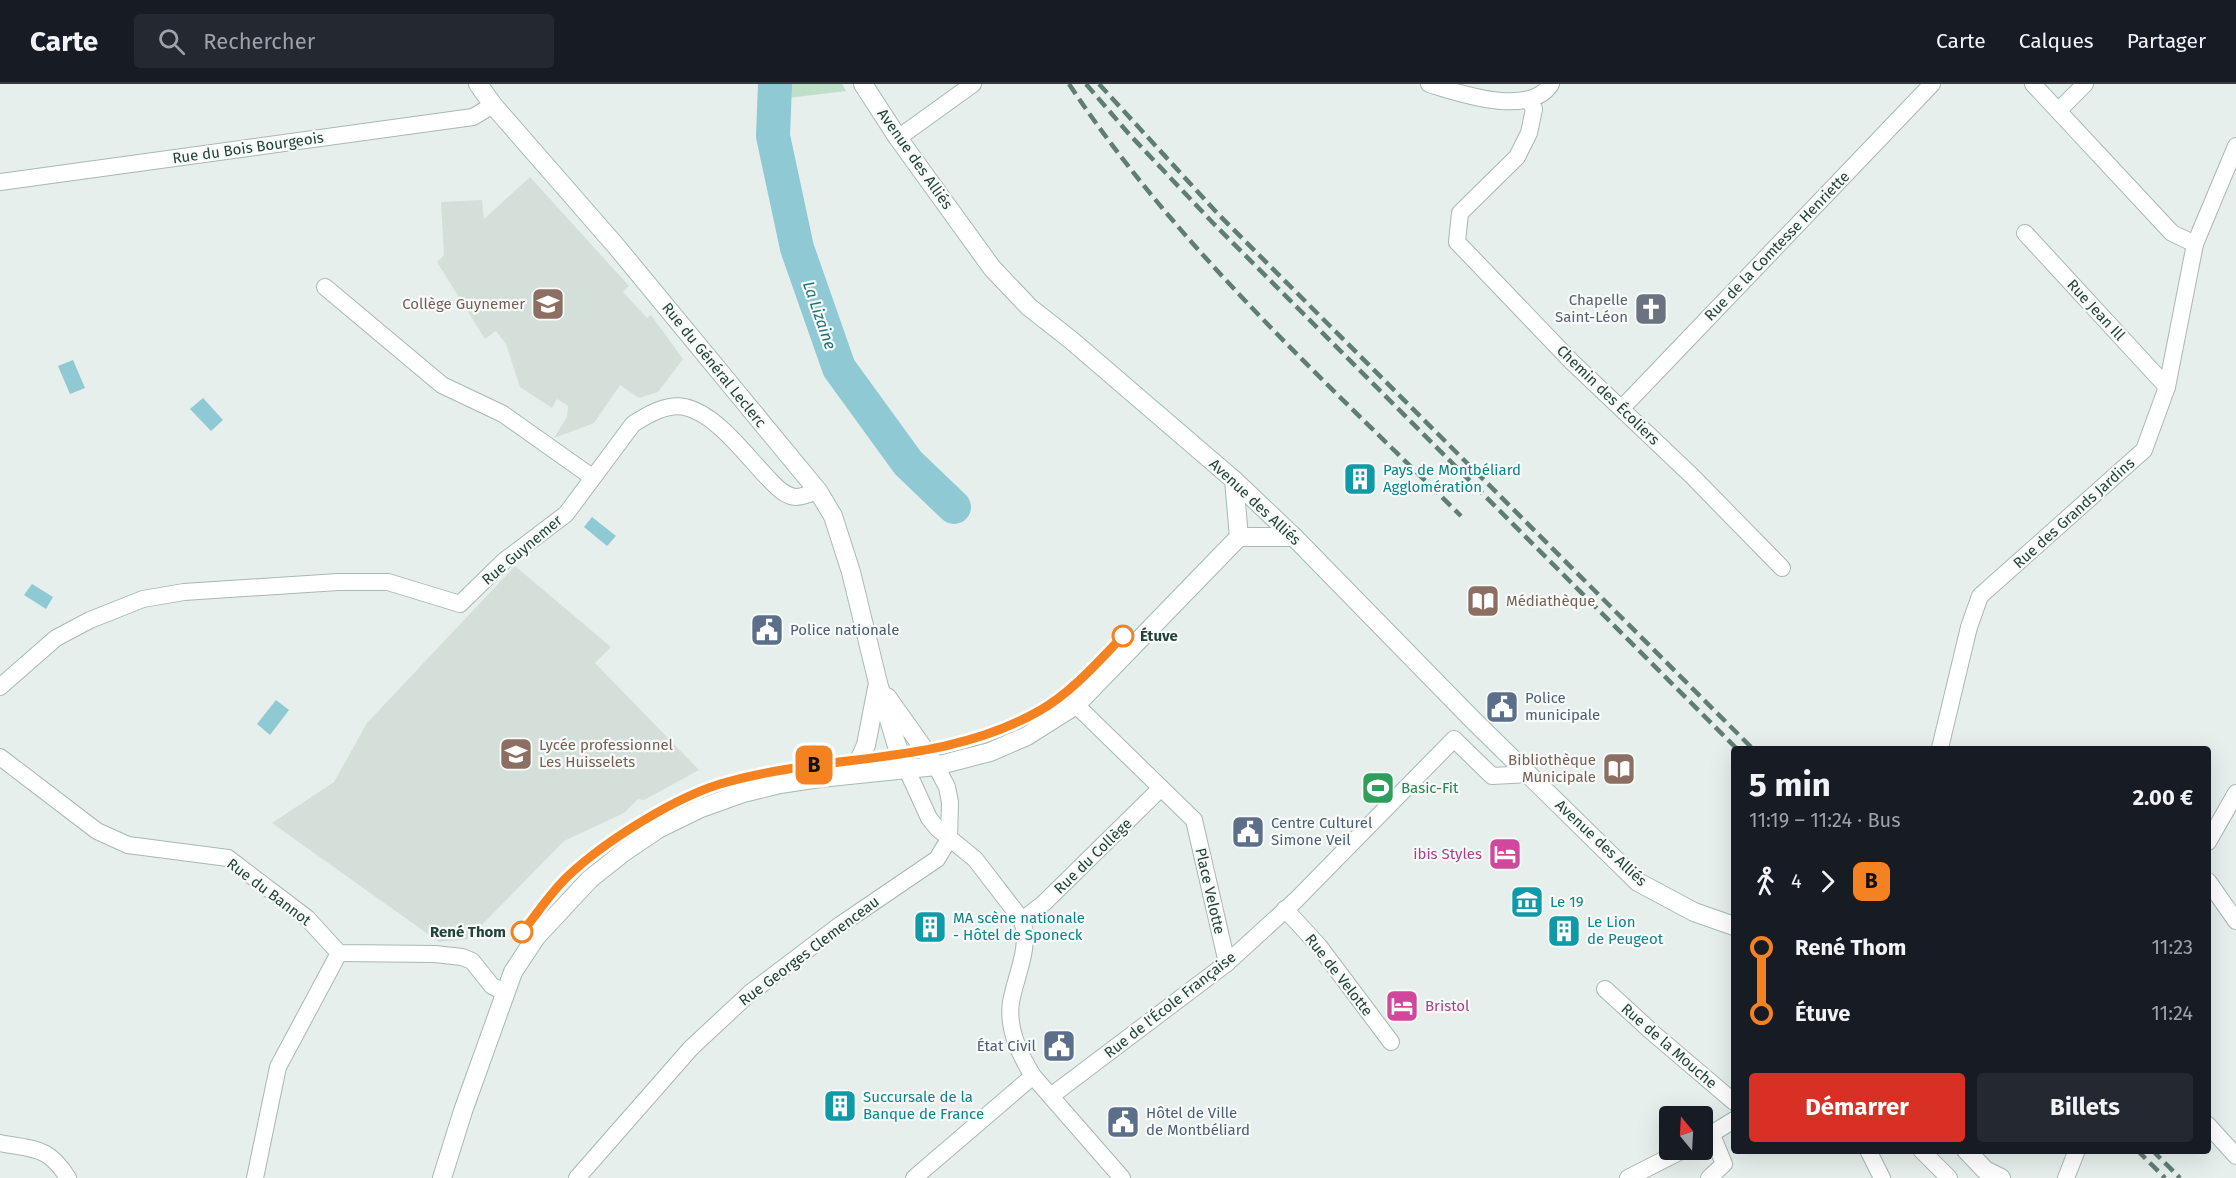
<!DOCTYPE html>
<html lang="fr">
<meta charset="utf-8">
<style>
:root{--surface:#171b24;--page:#242831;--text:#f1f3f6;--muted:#9ea1a6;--line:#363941;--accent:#d93025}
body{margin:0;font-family:"Fira Sans",sans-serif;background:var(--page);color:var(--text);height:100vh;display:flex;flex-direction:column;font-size:22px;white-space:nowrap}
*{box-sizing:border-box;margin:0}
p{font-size:20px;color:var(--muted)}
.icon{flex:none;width:33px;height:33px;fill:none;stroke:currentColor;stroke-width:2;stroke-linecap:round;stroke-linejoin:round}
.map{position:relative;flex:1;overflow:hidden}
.side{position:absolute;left:1731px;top:662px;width:480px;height:408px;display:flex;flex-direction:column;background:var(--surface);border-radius:6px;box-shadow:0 6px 24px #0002}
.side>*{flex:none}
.badge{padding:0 12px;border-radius:9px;font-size:21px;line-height:39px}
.needle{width:39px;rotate:342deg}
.fabs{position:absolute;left:1659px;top:1022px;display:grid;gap:12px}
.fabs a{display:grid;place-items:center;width:54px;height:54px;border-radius:6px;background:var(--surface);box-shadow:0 6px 24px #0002;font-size:30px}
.map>.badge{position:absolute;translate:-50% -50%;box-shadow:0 0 0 3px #fff}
.legs{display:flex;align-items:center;gap:9px;height:66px;padding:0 18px;font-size:20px}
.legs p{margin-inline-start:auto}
.overview{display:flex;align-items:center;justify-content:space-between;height:102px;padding:0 18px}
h1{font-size:33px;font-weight:700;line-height:45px}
.cta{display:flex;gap:12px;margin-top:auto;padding:12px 18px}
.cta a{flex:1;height:69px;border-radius:6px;background:var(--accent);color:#fff;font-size:24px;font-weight:700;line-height:69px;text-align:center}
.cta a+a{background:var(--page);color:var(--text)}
ul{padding:0 18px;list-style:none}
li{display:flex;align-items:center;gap:21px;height:66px;font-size:22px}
li i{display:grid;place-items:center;width:9px;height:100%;margin:0 8px;background:currentColor}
li i::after{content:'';width:15px;height:15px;margin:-8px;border:4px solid;border-radius:50%;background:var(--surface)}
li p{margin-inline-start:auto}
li:first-child i{background:linear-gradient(#0000 50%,currentColor 0)}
li:last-child i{background:linear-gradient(currentColor 50%,#0000 0)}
header{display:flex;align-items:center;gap:36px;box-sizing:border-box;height:84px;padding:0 30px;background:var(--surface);border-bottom:2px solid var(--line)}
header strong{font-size:28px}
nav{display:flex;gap:33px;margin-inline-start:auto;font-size:21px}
.search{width:420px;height:54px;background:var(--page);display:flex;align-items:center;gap:15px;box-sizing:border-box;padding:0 21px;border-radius:6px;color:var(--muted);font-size:22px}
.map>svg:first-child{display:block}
</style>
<header>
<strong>Carte</strong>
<div class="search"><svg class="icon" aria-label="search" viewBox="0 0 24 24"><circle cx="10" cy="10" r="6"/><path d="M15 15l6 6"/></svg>Rechercher</div>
<nav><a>Carte</a><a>Calques</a><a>Partager</a></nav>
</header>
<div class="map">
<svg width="2236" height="1094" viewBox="0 0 2236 1094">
<rect width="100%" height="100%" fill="#e6efeb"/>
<g fill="#d4dfda">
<path d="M530,93L629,202L623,208L647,234L651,231L683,275L658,308L639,314L620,301L594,339L554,354L567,333L568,322L557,315L552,324L520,303L506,260L496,247L485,255L437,178L444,171L441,118L482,116L484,135Z"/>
<path d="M515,482L611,563L595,579L699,686L644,716L638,715L624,729L564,757L468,855L439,858L272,739L334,698L367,639Z"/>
</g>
<path fill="#bfe0c8" d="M788,0H842L846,7L788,14Z"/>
<g fill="#8ec9d4">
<path d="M73,276L85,304L70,310L58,282Z"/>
<path d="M203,314L223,336L211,347L190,325Z"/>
<path d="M592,433L616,452L607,462L584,443Z"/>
<path d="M32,500L53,513L46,525L24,511Z"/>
<path d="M276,616L289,626L270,651L257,640Z"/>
</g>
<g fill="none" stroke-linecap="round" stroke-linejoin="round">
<path stroke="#8ec9d4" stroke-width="34" d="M775,0L773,52L797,164L839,284L908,379L954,423"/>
<g stroke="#a8b8b2" stroke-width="18">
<g id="street">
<path d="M1429,0C1459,9 1529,34 1551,0"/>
<path d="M2033,0L2172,149L2195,160"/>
<path d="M1529,16L1534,25L1529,49L1517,73L1460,129L1457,158L1572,278L1692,392L1782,484"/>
<path d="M2059,26L2085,0"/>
<path d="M898,54L973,0"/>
<path d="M0,98L473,33L493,21"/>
<path d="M2025,149L2167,303"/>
<path d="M325,203L442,301L503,330L592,393"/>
<path d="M1622,324L1932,0"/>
<path d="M0,603L56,554L90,536L143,515L184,508L338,498H388L460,520L504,477L566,430L633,340C647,331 667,319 685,323C716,330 745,370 766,392C774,400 783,412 796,413C802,413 812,409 818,407"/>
<path d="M1076,621L1194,736L1227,879"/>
<path d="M1940,664L1969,543L1980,512L2144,366L2167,303L2195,160L2236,62"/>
<path d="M0,673L97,747L128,761L228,774L307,834L339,869L435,870L462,873L472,877L492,902L505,908"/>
<path d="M907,686L929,734L937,744L975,775L1022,836C1031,864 1016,890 1011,918C1007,945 1020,971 1033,992L1122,1094"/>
<path d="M2208,758L2236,709"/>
<path d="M2208,797L2236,837"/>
<path d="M1285,825L1319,862L1391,958"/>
<path d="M1022,836L1044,819L1161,704"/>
<path d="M1605,905L1653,949L1734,1018"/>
<path d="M1051,1012L1227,879L1296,816L1454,655L1492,692L1529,690"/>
<path d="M2208,1041L2236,1072"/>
<path d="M1703,1055L1734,1036"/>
<path d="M0,1059C35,1066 48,1062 68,1094"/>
<path d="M1868,1066L1882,1094"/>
<path d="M1921,1066L1949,1094"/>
<path d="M255,1094L278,983L339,869"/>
<path d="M577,1094L691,964L750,909L840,841L937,775L949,755L950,718L947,703L936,682"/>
<path d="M914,1094L1033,992"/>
<path d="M1628,1094L1685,1065"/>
<path d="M1709,1094L1724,1080L1712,1051"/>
<path d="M2066,1094L2077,1066"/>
</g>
</g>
<g stroke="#a4bbb3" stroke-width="20">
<g id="secondary">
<path d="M478,0L493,21L616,162L818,407L833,432L851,488L878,599L896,659L907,686"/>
<path d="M863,0L898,54L992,184L1029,223L1071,256L1234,396L1294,453L1473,636L1638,798L1694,828L1734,842"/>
<path d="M1234,396L1239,453"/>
<path d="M887,613L936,682"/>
<path d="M853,690L866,661L877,604"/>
<path d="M1966,1066L1985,1086L2001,1094"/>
<path d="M442,1094L463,1027L513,888L536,853L590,795L624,768L658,745L701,724L743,709L780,700L820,694L936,682L990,668L1027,652L1076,621L1239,453H1294"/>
</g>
</g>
<use href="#street" stroke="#fff" stroke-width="16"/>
<use href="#secondary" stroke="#fff" stroke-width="18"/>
<g stroke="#5f7d75" stroke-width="4.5" stroke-dasharray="12 6" stroke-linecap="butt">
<path d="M1069,0C1177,163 1323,295 1461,432"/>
<path d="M1086,0L1129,50L1213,139L1736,664"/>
<path d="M1099,0L1219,131L1752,664"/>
<path d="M2137,1066L2165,1094"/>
<path d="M2152,1066L2180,1094"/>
</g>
</g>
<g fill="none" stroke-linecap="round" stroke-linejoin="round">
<g stroke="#fff" stroke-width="14">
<path id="line-1" d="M522,848C537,830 551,808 568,792C605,757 678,711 727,698C831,669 942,682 1039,627C1071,609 1098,578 1123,552"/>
</g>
<use href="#line-1" stroke="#f58220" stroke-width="9"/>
</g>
<defs>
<g id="school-square" transform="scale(1.725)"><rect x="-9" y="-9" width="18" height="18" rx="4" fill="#8d6e63" stroke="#f7fbf9"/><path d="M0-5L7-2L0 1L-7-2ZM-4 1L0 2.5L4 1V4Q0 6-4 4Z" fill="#fff"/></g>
<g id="church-square" transform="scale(1.725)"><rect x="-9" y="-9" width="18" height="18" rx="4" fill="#6b7280" stroke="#f7fbf9"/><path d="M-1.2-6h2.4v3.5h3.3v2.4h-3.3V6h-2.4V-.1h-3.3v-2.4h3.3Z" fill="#fff"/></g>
<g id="building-square" transform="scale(1.725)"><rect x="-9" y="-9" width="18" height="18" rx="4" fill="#0f9aa8" stroke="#f7fbf9"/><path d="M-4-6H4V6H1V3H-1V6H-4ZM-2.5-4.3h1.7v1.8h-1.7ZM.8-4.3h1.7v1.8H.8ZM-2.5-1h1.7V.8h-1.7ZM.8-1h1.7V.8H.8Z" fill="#fff"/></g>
<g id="library-square" transform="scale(1.725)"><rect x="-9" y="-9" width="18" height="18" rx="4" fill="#8d6e63" stroke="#f7fbf9"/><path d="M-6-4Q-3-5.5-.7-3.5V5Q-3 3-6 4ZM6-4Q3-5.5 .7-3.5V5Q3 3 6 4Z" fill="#fff"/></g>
<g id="civic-square" transform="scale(1.725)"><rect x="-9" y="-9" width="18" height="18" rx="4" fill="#5c6f8a" stroke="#f7fbf9"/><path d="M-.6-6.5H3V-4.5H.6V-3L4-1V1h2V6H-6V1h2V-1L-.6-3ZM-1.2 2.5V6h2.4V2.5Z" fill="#fff"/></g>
<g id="stadium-square" transform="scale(1.725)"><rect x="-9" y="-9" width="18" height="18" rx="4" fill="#2e9e5b" stroke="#f7fbf9"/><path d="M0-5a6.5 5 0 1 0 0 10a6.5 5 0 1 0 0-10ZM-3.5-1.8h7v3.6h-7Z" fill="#fff"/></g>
<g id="hotel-square" transform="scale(1.725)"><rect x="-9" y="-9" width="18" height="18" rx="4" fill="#d1479c" stroke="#f7fbf9"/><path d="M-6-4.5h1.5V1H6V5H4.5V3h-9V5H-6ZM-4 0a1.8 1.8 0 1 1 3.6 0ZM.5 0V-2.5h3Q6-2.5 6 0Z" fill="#fff"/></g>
<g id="museum-square" transform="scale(1.725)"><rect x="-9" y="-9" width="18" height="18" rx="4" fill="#0f9aa8" stroke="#f7fbf9"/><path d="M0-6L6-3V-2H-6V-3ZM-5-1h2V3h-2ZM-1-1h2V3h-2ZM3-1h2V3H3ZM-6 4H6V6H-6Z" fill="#fff"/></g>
</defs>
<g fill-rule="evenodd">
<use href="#school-square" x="548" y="220"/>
<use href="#church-square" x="1651" y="225"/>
<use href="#building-square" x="1360" y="395"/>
<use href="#library-square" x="1483" y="517"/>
<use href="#civic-square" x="767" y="546"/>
<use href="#civic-square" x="1502" y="623"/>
<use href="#school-square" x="516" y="670"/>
<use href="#library-square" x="1619" y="685"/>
<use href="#stadium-square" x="1378" y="704"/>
<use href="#civic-square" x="1248" y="748"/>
<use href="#hotel-square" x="1505" y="770"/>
<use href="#museum-square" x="1527" y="818"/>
<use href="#building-square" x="930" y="843"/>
<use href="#building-square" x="1564" y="847"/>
<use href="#hotel-square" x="1402" y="922"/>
<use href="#civic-square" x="1059" y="962"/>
<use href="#building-square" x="840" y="1022"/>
<use href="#civic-square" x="1123" y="1038"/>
</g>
<g fill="#fff" stroke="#f58220" stroke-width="3">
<circle cx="1123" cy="552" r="10"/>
<circle cx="522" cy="848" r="10"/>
</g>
<g text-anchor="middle" stroke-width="4.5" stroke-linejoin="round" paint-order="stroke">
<g font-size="15" fill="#24423a" stroke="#f7fbf9">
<text transform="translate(248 64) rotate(-8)" y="5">Rue du Bois Bourgeois</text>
<text transform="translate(915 75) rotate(55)" y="5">Avenue des Alliés</text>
<text transform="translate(1777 162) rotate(-46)" y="5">Rue de la Comtesse Henriette</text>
<text transform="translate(2096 226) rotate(47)" y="5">Rue Jean Ill</text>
<text transform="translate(714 281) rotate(51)" y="5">Rue du Général Leclerc</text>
<text transform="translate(1608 311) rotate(44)" y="5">Chemin des Écoliers</text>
<text transform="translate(1255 418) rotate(43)" y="5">Avenue des Alliés</text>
<text transform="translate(2074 429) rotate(-42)" y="5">Rue des Grands Jardins</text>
<text transform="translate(522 466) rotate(-40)" y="5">Rue Guynemer</text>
<text transform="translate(1601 759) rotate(43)" y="5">Avenue des Alliés</text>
<text transform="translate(1093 772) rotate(-44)" y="5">Rue du Collège</text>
<text transform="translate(1210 807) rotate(77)" y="5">Place Velotte</text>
<text transform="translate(269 808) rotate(37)" y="5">Rue du Bannot</text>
<text transform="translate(809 867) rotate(-37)" y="5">Rue Georges Clemenceau</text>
<text transform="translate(1339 891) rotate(52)" y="5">Rue de Velotte</text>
<text transform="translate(1170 921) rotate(-38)" y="5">Rue de l'École Française</text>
<text transform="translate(1669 962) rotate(41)" y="5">Rue de la Mouche</text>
</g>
<g font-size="15" fill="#5b616d" stroke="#f7fbf9" text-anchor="end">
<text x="1628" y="221">Chapelle<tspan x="1628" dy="17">Saint-Léon</tspan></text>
</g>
<g font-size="15" fill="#785e54" stroke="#f7fbf9" text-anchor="end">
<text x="525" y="225">Collège Guynemer</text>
<text x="1506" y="522" text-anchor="start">Médiathèque</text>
<text x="539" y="666" text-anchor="start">Lycée professionnel<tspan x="539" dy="17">Les Huisselets</tspan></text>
<text x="1596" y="681">Bibliothèque<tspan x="1596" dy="17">Municipale</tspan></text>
</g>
<g font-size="15" fill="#0d838f" stroke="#f7fbf9" text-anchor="start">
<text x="1383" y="391">Pays de Montbéliard<tspan x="1383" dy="17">Agglomération</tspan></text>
<text x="1550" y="823">Le 19</text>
<text x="953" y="839">MA scène nationale<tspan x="953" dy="17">- Hôtel de Sponeck</tspan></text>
<text x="1587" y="843">Le Lion<tspan x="1587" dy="17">de Peugeot</tspan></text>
<text x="863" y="1018">Succursale de la<tspan x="863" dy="17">Banque de France</tspan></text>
</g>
<g font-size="15" fill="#4e5e75" stroke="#f7fbf9" text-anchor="start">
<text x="790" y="551">Police nationale</text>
<text x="1525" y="619">Police<tspan x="1525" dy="17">municipale</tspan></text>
<text x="1271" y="744">Centre Culturel<tspan x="1271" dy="17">Simone Veil</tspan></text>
<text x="1036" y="967" text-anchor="end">État Civil</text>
<text x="1146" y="1034">Hôtel de Ville<tspan x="1146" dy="17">de Montbéliard</tspan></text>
</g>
<g font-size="15" font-weight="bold" fill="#24423a" stroke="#f7fbf9" text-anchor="start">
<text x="1140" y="557">Étuve</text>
<text x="506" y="853" text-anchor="end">René Thom</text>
</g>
<g font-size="15" fill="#27864d" stroke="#f7fbf9" text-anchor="start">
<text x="1401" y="709">Basic-Fit</text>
</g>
<g font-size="15" fill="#b23c85" stroke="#f7fbf9" text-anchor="end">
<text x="1482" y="775">ibis Styles</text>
<text x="1425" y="927" text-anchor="start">Bristol</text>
</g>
<g font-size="16" font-style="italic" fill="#1c6f80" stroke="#f7fbf9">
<text transform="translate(820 231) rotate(71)" y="6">La Lizaine</text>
</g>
</g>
</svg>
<div class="fabs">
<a><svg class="needle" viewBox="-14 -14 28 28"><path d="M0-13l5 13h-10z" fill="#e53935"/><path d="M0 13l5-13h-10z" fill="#9ea1a6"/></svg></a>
</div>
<b class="badge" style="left:814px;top:681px;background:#f58220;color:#111">B</b>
<section class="side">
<div class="overview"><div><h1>5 min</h1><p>11:19 – 11:24 · Bus</p></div><b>2.00 €</b></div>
<div class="legs"><svg class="icon" aria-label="walk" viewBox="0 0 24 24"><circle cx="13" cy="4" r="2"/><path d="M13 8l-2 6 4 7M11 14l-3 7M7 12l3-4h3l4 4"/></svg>4<svg class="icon" aria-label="forward" viewBox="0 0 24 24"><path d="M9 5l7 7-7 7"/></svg><b class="badge" style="background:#f58220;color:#111">B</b></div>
<ul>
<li><i style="color:#f58220"></i><b>René Thom</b><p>11:23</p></li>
<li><i style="color:#f58220"></i><b>Étuve</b><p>11:24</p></li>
</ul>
<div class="cta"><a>Démarrer</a><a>Billets</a></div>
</section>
</div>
